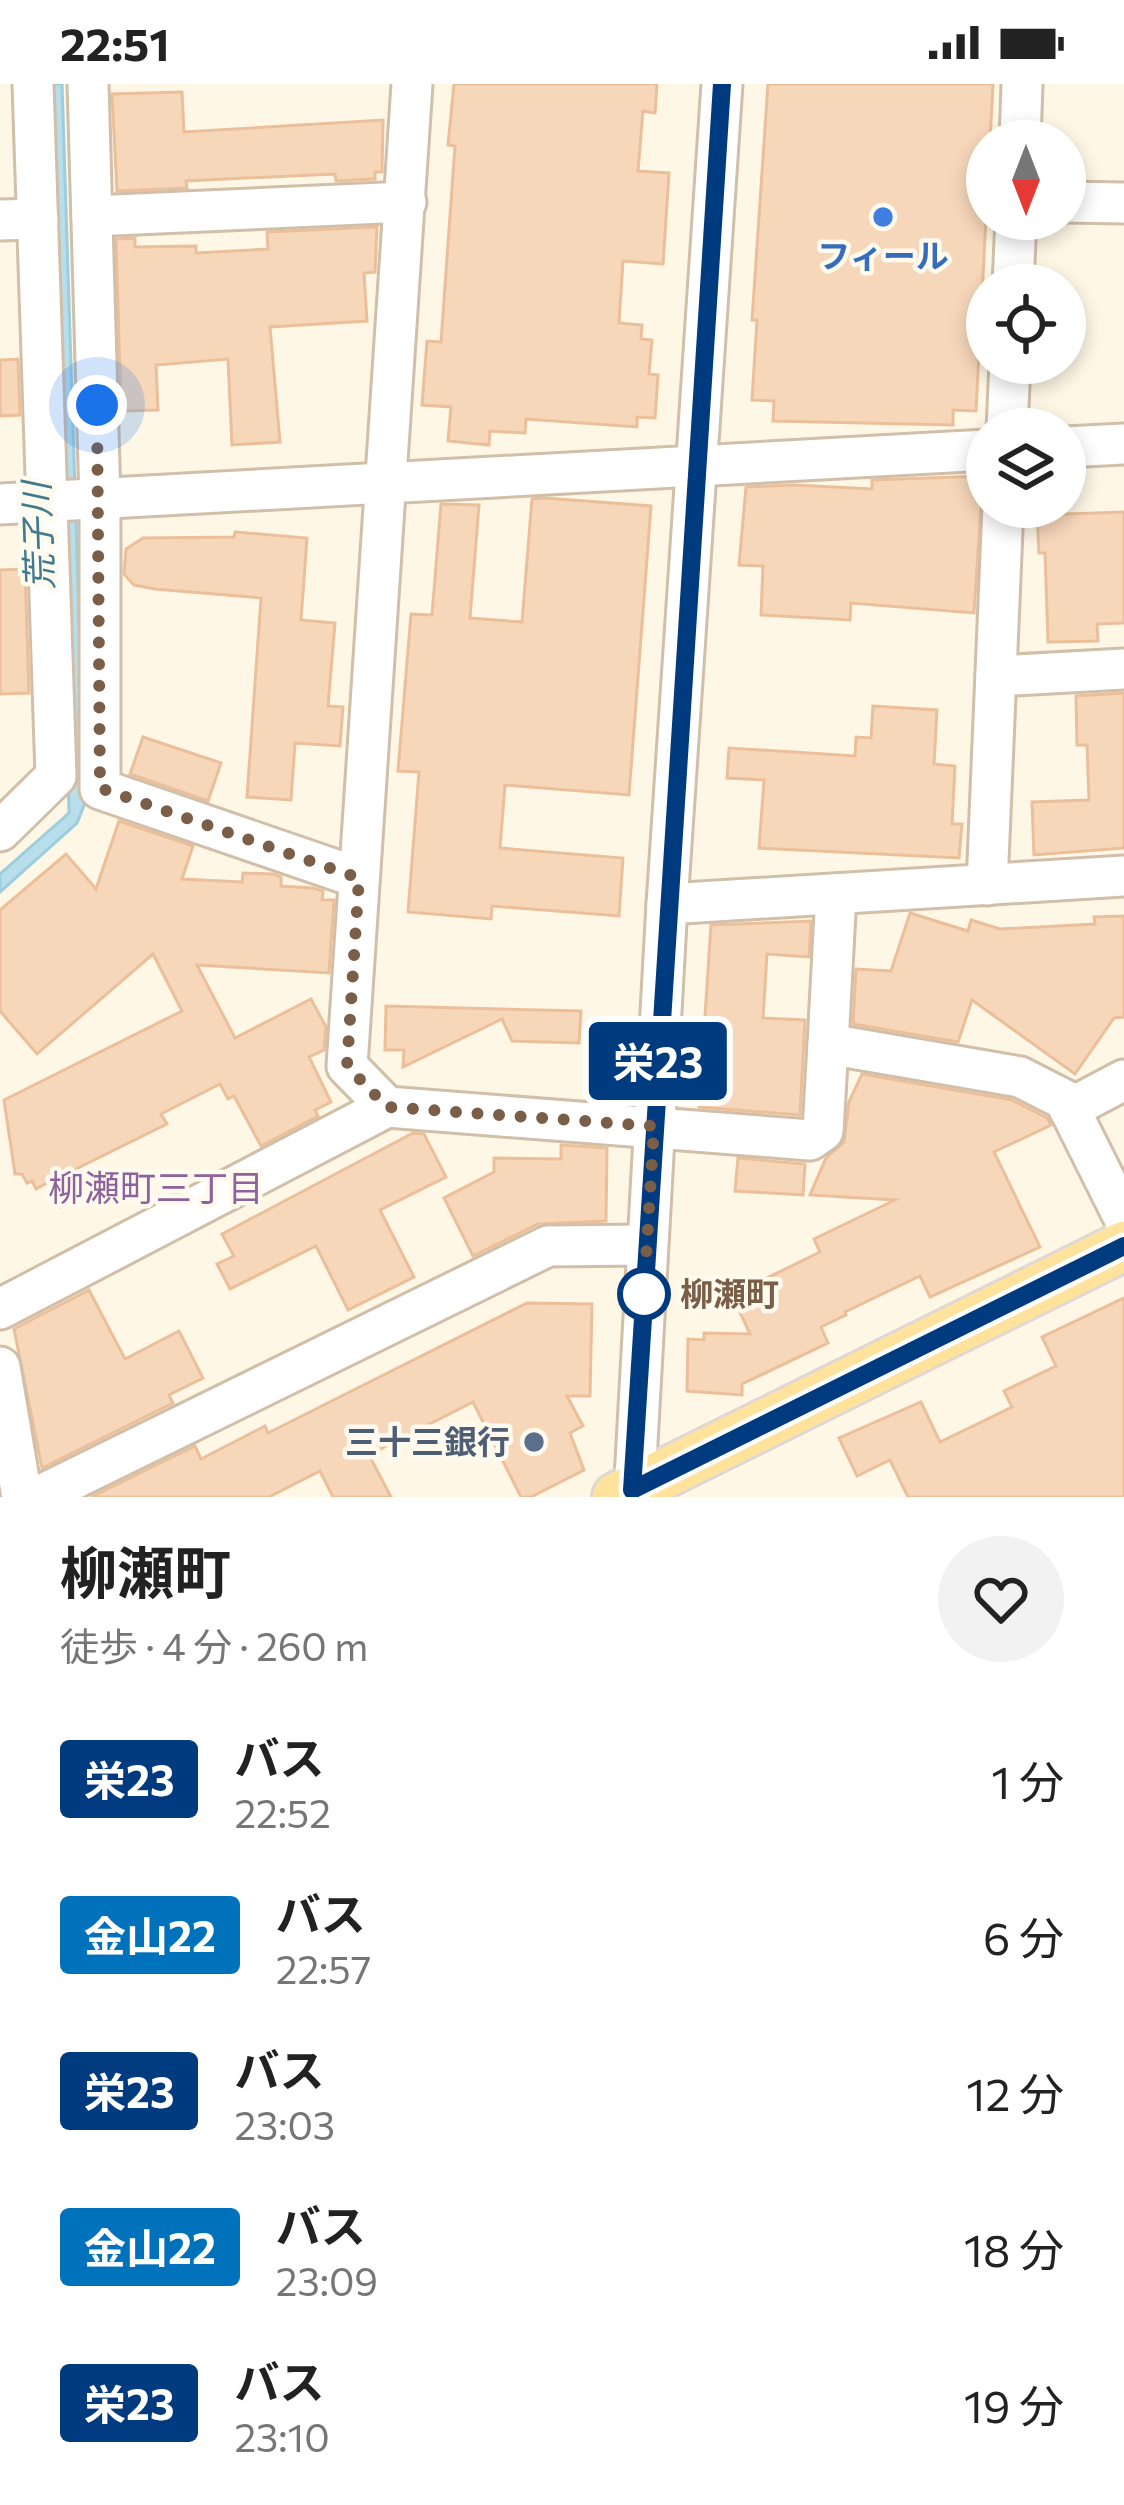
<!DOCTYPE html>
<html lang="ja">
<meta charset="utf-8">
<style>
:root{--surface:#fff;--page:#f2f2f2;--text:#222;--muted:#767676}
body{margin:0;font-family:Commissioner,"Noto Sans JP",sans-serif;background:var(--page);color:var(--text);height:100vh;display:flex;flex-direction:column;font-size:45px;white-space:nowrap}
*{box-sizing:border-box;margin:0}
p{font-size:39px;color:var(--muted)}
.icon{flex:none;width:66px;height:66px;fill:none;stroke:currentColor;stroke-width:2;stroke-linecap:round;stroke-linejoin:round}
.map{position:relative;height:1413px;overflow:hidden}
.sheet{display:flex;flex-direction:column;background:var(--surface);flex:1}
.sheet>*{flex:none}
.badge{padding:0 24px;border-radius:9px;font-size:42px;line-height:78px}
.needle{width:78px;rotate:180deg}
.buttons{position:absolute;left:966px;top:36px;display:grid;gap:24px}
.buttons a{display:grid;place-items:center;width:120px;height:120px;border-radius:50%;background:var(--surface);box-shadow:0 6px 18px #0003;font-size:60px}
.you{position:absolute;width:60px;height:60px;margin:-30px;border:9px solid #fff;border-radius:50%;background:#1a73e8;box-shadow:0 0 0 18px #1a73e833}
.map>.badge{position:absolute;translate:-50% -50%;box-shadow:0 0 0 6px #fff}
.round{display:grid;place-items:center;flex:none;width:126px;height:126px;border-radius:63px;background:var(--page)}
.overview{display:flex;align-items:center;justify-content:space-between;height:204px;padding:0 60px}
h1{font-size:57px;font-weight:700;line-height:90px}
ul{padding:0;list-style:none}
li{display:flex;align-items:center;gap:36px;height:156px;padding:0 60px}
li div{flex:1}
li b{display:block;font-size:45px}
li em{font-style:normal}
li .badge{min-width:132px;font-weight:700;text-align:center}
.status{display:flex;justify-content:space-between;align-items:center;height:84px;padding:0 60px;background:var(--surface);direction:ltr}
.status svg{height:33px;fill:currentColor}
.map>svg:first-child{display:block}
</style>
<div class="status"><b>22:51</b><svg viewBox="0 0 49 12"><path d="M0 12V9h3v3zM5 12V6h3v6zM10 12V3h3v9zM15 12V0h3v12zM26 1h20v11H26zM47 4h2v5h-2z"/></svg></div>
<div class="map">
<svg width="1124" height="1413" viewBox="0 0 1124 1413">
<rect width="100%" height="100%" fill="#fef7e5"/>
<path fill="#b7deea" stroke="#9ccedd" stroke-width="3" d="M45,0H62L85,719L77,739L0,808V790L69,729L62,393Z"/>
<g fill="#f7d7ba" stroke="#ebbf99" stroke-width="3">
<path d="M454,0H657L655,29L643,27L638,87L669,89L663,180L623,177L619,239L642,241L641,255L652,256L649,290L658,291L655,334L637,333V343L526,335L525,349L490,347L489,361L448,357L451,323L422,321L427,257L441,258L455,62L448,61Z"/>
<path d="M768,0H993L976,327L953,326V341L773,337L774,317L752,316L757,236H752Z"/>
<path d="M182,8L184,48L383,36L382,88H375V95L336,97L335,90L246,94L186,97L187,104L117,107L112,10Z"/>
<path d="M377,143L375,188L364,189L367,237L270,243L280,358L232,361L228,275L156,281L158,326L121,327L116,155L135,154V163L196,162V169L268,165L267,148Z"/>
<path d="M18,275L20,331L0,332V276Z"/>
<path d="M983,392L974,529L851,519L850,536L761,531L763,482L739,481L746,403L794,401L872,405V396Z"/>
<path d="M545,414L651,422L629,711L505,701L500,764L623,774L619,832L492,822L491,835L408,828L419,688L398,687L411,530L432,531L441,420L479,421L470,534L522,538L532,415Z"/>
<path d="M1124,428V539L1097,540L1098,557L1048,558L1045,469H1039L1037,431Z"/>
<path d="M235,448L307,454L301,536L335,539L328,622L343,623L340,662L295,659L291,716L247,713L261,514L155,505L134,501L124,490L126,465L143,454L234,453Z"/>
<path d="M25,485L29,609L0,610V486Z"/>
<path d="M1124,609V764L1034,771L1032,718L1089,716L1087,661H1077L1076,612Z"/>
<path d="M873,622L937,626L934,680L955,682L952,740H962L959,774L759,764L764,696L727,694L729,664L855,672L856,653L871,654Z"/>
<path d="M143,653L221,679L208,717L130,690Z"/>
<path d="M119,737L193,762L182,795L242,798L243,789L273,790L281,793V802L313,804L323,807L322,816H334L329,889L197,881L235,954L311,915L326,943L324,966L309,973L331,1018L315,1026L318,1032L261,1062L234,1012L228,1015L220,1000L161,1030L167,1040L74,1086L87,1109L61,1123L49,1098L36,1105L32,1097L27,1099L22,1090H15L4,1016L182,927L153,870L37,970L0,927V826L66,770L96,805Z"/>
<path d="M910,829L968,847L971,836L1000,845L1095,840L1094,833L1124,832V933L1114,934L1075,990L972,916L958,958L853,940L856,885L891,887Z"/>
<path d="M811,837L809,873L767,870L763,934L805,936L800,1031L699,1023L711,841Z"/>
<path d="M386,922L581,927L579,959L512,957L502,935L403,983L404,966H385Z"/>
<path d="M862,990L1012,1016L1047,1034L1051,1041L994,1068L1040,1163L930,1213L920,1192L845,1228L846,1231L821,1243L828,1259L742,1300V1311L687,1307L688,1255L704,1256V1249L750,1250L732,1211L820,1168L814,1155L895,1116L810,1111L826,1074L844,1058L849,1018Z"/>
<path d="M413,1049L424,1050L446,1093L380,1126L414,1193L348,1226L316,1162L230,1205L217,1180L234,1172L222,1150Z"/>
<path d="M561,1061L607,1064L606,1137L538,1140L473,1172L444,1114L494,1088V1074L561,1075Z"/>
<path d="M738,1074L805,1080L803,1111L735,1107Z"/>
<path d="M89,1206L125,1275L179,1247L203,1294L169,1311L173,1319L42,1384L14,1245Z"/>
<path d="M1124,1214V1413H908L890,1376L857,1392L839,1354L921,1318L940,1358L1012,1323L1004,1307L1056,1282L1042,1253Z"/>
<path d="M527,1219L592,1220L590,1312H567L583,1342L570,1349L584,1386L531,1413H521L473,1318L369,1371L391,1413H333L320,1387L269,1413H91L195,1362L201,1375L265,1342L268,1349Z"/>
</g>
<g fill="none" stroke-linecap="round" stroke-linejoin="round">
<g stroke="#d1bfa9" stroke-width="45">
<g id="minor">
<path d="M88,0L100,416V705L359,794"/>
<path d="M412,0L347,982L387,1023L810,1056L823,1047L828,960L1020,993L1065,1016L1124,1134"/>
<path d="M1020,57L1022,0"/>
<path d="M1065,118L1124,119"/>
<path d="M92,132L406,118"/>
<path d="M0,136L38,135"/>
<path d="M1013,201L1016,135"/>
<path d="M1007,345L1010,279"/>
<path d="M1065,363L1124,360"/>
<path d="M0,420L987,366"/>
<path d="M996,592L1124,585"/>
<path d="M0,747L56,692L33,0"/>
<path d="M987,801L1003,423"/>
<path d="M667,820L1124,792"/>
<path d="M828,960L836,810"/>
<path d="M1069,1025L1124,996"/>
<path d="M0,1225L387,1023"/>
<path d="M0,1283L22,1413"/>
<path d="M37,1413L548,1162L647,1161"/>
<path d="M634,1413L667,820L722,0"/>
</g>
</g>
<g stroke="#dfd8d3" stroke-width="54">
<path id="major" d="M617,1413L1124,1162"/>
</g>
<use href="#minor" stroke="#fff" stroke-width="39"/>
<use href="#major" stroke="#ffe39c" stroke-width="48"/>
</g>
<g fill="none" stroke-linecap="round" stroke-linejoin="round">
<g stroke="#fff" stroke-width="27">
<path id="line" d="M722,0L632,1406L1124,1162"/>
</g>
<use href="#line" stroke="#003b80" stroke-width="18"/>
<path stroke="#7a5e47" stroke-width="12" stroke-dasharray="0 21.6" d="M97,321L100,704L359,794L347,982L387,1023L654,1042L644,1210"/>
</g>
<circle fill="#3f7fe0" stroke="#fffaee" stroke-width="4.5" cx="883" cy="133" r="12"/>
<circle fill="#fff" stroke="#003b80" stroke-width="6" cx="644" cy="1210" r="24"/>
<circle fill="#5c6f8a" stroke="#fffaee" stroke-width="4.5" cx="534" cy="1358" r="12"/>
<g text-anchor="middle" stroke-width="9" stroke-linejoin="round" paint-order="stroke">
<g font-size="33" font-weight="bold" fill="#366cbe" stroke="#fffaee">
<text x="883" y="184">フィール</text>
</g>
<g font-size="33" font-weight="bold" fill="#7a5e47" stroke="#fffaee" text-anchor="start">
<text x="680" y="1222">柳瀬町</text>
</g>
<g font-size="33" font-weight="bold" fill="#4e5e75" stroke="#fffaee" text-anchor="end">
<text x="510" y="1370">三十三銀行</text>
</g>
<g font-size="36" font-style="italic" fill="#3e7b90" stroke="#fffaee">
<text transform="translate(38 452) rotate(-92)" y="13">荒子川</text>
</g>
<g font-size="36" fill="#8f629e" stroke="#fffaee">
<text x="156" y="1117">柳瀬町三丁目</text>
</g>
</g>
</svg>
<div class="buttons">
<a><svg class="needle" viewBox="-14 -14 28 28"><path d="M0-13l5 13h-10z" fill="#e53935"/><path d="M0 13l5-13h-10z" fill="#767676"/></svg></a>
<a><svg class="icon" aria-label="locate" viewBox="0 0 24 24"><circle cx="12" cy="12" r="6"/><path d="M12 2v4M12 18v4M2 12h4M18 12h4"/></svg></a>
<a><svg class="icon" aria-label="layers" viewBox="0 0 24 24"><path d="M12 4l9 5-9 5-9-5zM3 14l9 5 9-5"/></svg></a>
</div>
<div class="you" style="left:97px;top:321px"></div>
<b class="badge" style="left:658px;top:977px;background:#003b80;color:#fff">栄23</b>
</div>
<section class="sheet">
<div class="overview"><div><h1>柳瀬町</h1><p>徒歩 · 4 分 · 260 m</p></div><a class="round"><svg class="icon" aria-label="heart" viewBox="0 0 24 24"><path d="M12 20l-8-8c-3-5 5-10 8-4 3-6 11-1 8 4z"/></svg></a></div>
<ul>
<li><span class="badge" style="background:#003b80;color:#fff">栄23</span><div><b>バス</b><p>22:52</p></div><em>1 分</em></li>
<li><span class="badge" style="background:#0072bc;color:#fff">金山22</span><div><b>バス</b><p>22:57</p></div><em>6 分</em></li>
<li><span class="badge" style="background:#003b80;color:#fff">栄23</span><div><b>バス</b><p>23:03</p></div><em>12 分</em></li>
<li><span class="badge" style="background:#0072bc;color:#fff">金山22</span><div><b>バス</b><p>23:09</p></div><em>18 分</em></li>
<li><span class="badge" style="background:#003b80;color:#fff">栄23</span><div><b>バス</b><p>23:10</p></div><em>19 分</em></li>
</ul>
</section>
